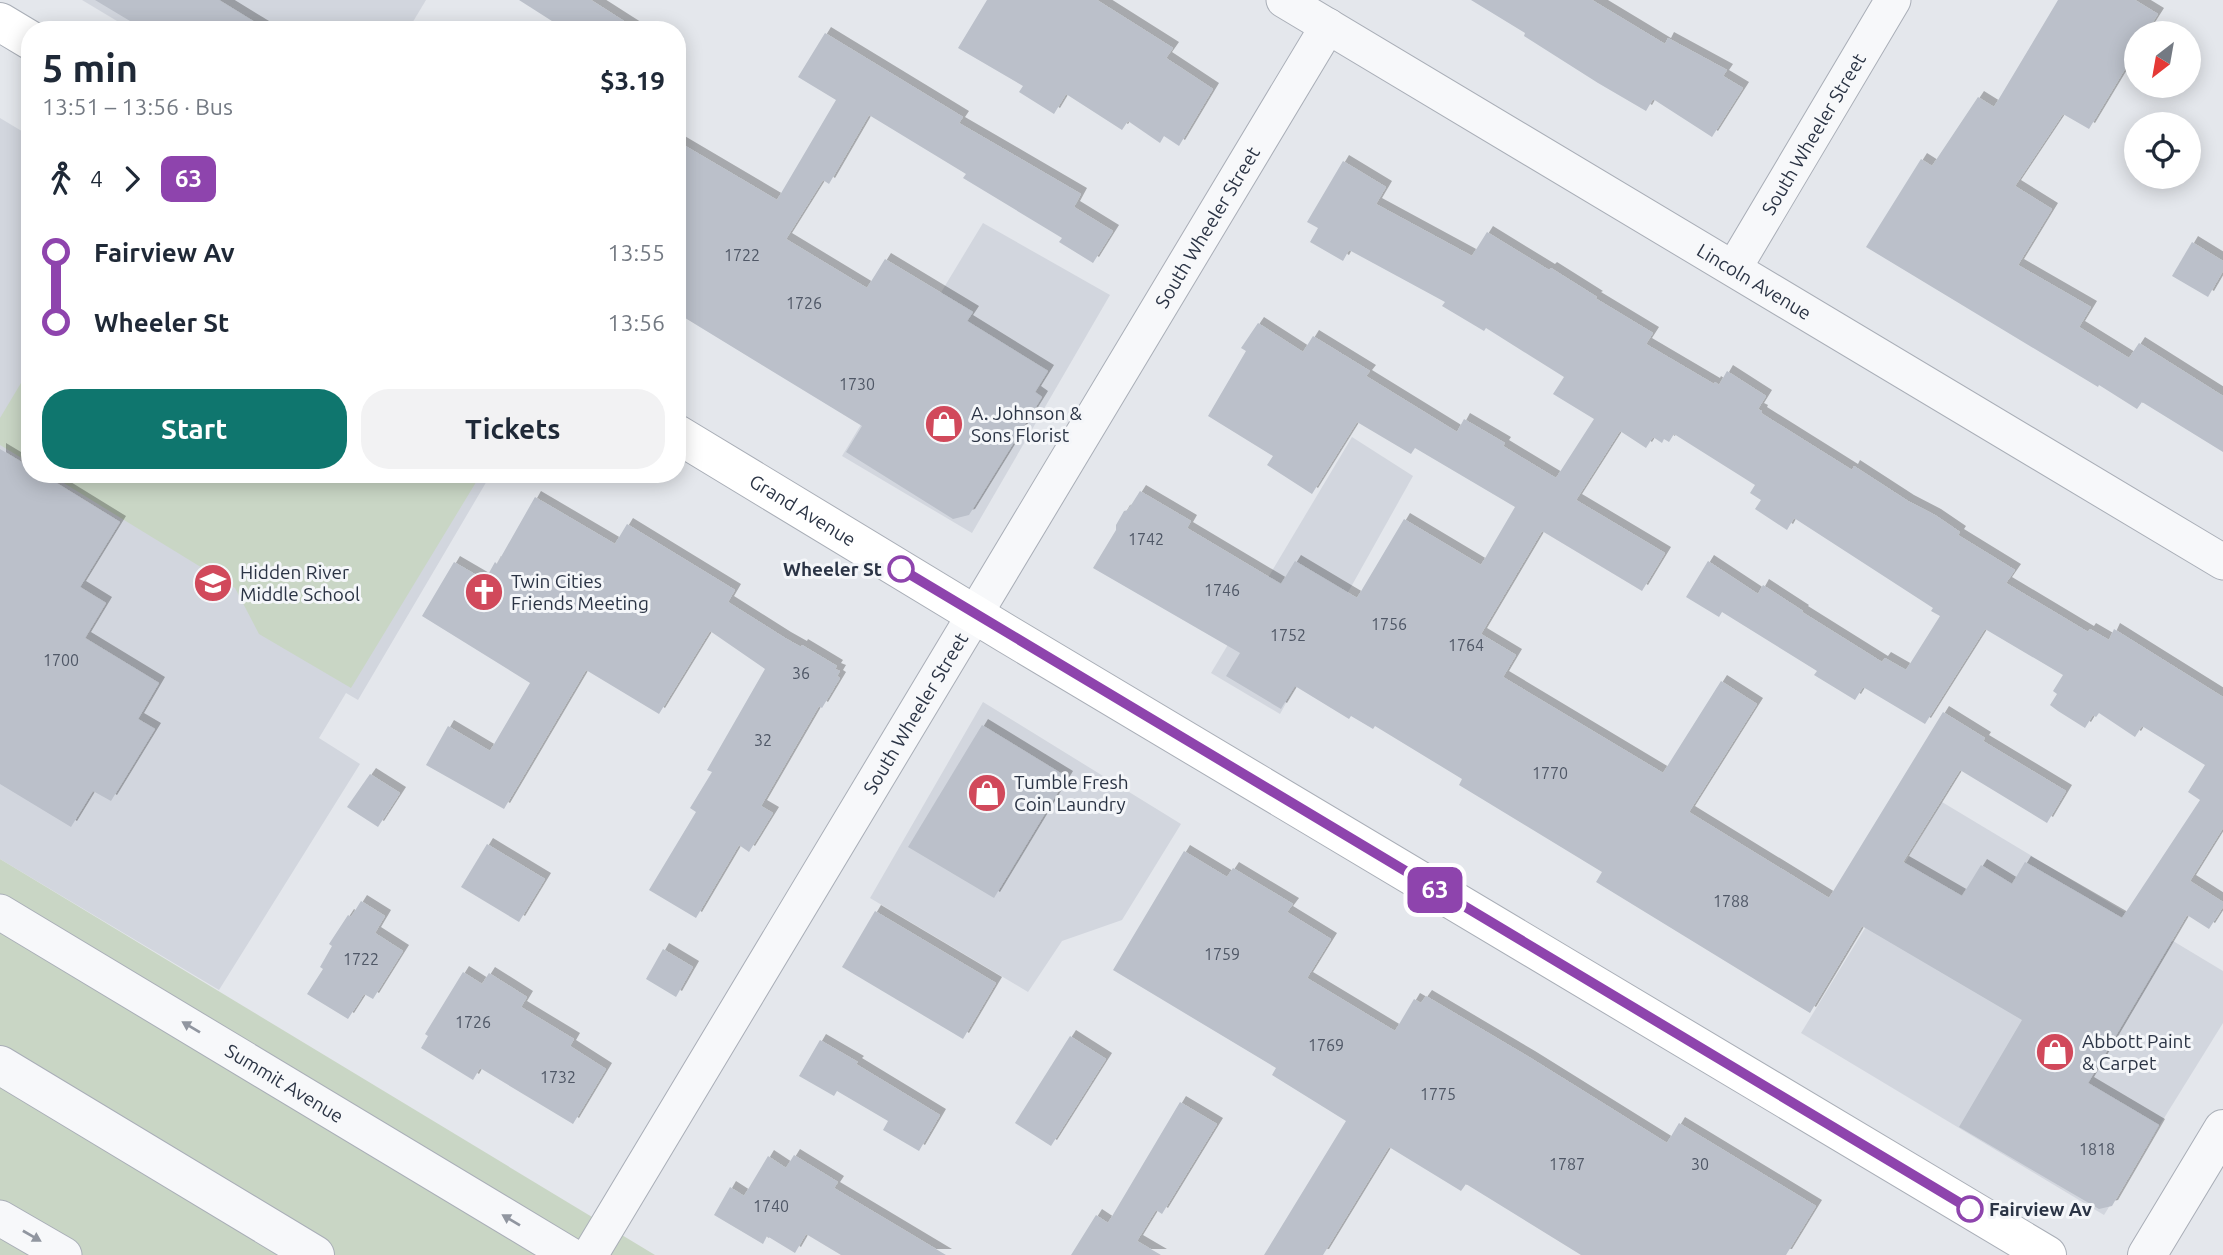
<!DOCTYPE html>
<meta charset="utf-8">
<style>
:root{--surface:#fff;--page:#f2f2f3;--text:#1f2937;--muted:#747a83;--accent:#0f766e}
body{margin:0;font-family:Ubuntu,sans-serif;background:var(--page);color:var(--text);height:100vh;display:flex;flex-direction:column;font-size:26px;white-space:nowrap}
*{box-sizing:border-box;margin:0}
p{font-size:23px;color:var(--muted)}
.icon{flex:none;width:38px;height:38px;fill:none;stroke:currentColor;stroke-width:2;stroke-linecap:round;stroke-linejoin:round}
.map{position:relative;flex:1;overflow:hidden}
.details{position:absolute;left:21px;top:21px;width:665px;height:462px;display:flex;flex-direction:column;background:var(--surface);border-radius:28px;box-shadow:0 4px 18px #0003}
.details>*{flex:none}
.badge{padding:0 14px;border-radius:10px;font-size:24px;line-height:46px}
.needle{width:46px;rotate:211deg}
.fabs{position:absolute;left:2124px;top:21px;display:grid;gap:14px}
.fabs a{display:grid;place-items:center;width:77px;height:77px;border-radius:50%;background:var(--surface);box-shadow:0 4px 18px #0003;font-size:35px}
.map>.badge{position:absolute;translate:-50% -50%;box-shadow:0 0 0 4px #fff}
.legs{display:flex;align-items:center;gap:10px;height:77px;padding:0 21px;font-size:23px}
.legs p{margin-inline-start:auto}
.head{display:flex;align-items:center;justify-content:space-between;height:119px;padding:0 21px}
h1{font-size:38px;font-weight:700;line-height:52px}
.cta{display:flex;gap:14px;margin-top:auto;padding:14px 21px}
.cta a{flex:1;height:80px;border-radius:28px;background:var(--accent);color:#fff;font-size:28px;font-weight:700;line-height:80px;text-align:center}
.cta a+a{background:var(--page);color:var(--text)}
ul{padding:0 21px;list-style:none}
li{display:flex;align-items:center;gap:24px;height:70px;font-size:26px}
li i{display:grid;place-items:center;width:10px;height:100%;margin:0 9px;background:currentColor}
li i::after{content:'';width:18px;height:18px;margin:-9px;border:5px solid;border-radius:50%;background:var(--surface)}
li p{margin-inline-start:auto}
li:first-child i{background:linear-gradient(#0000 50%,currentColor 0)}
li:last-child i{background:linear-gradient(currentColor 50%,#0000 0)}
.map>svg:first-child{display:block}
</style>
<div class="map">
<svg width="2223" height="1255" viewBox="0 0 2223 1255">
<defs>
<filter id="shadow"><feDropShadow dx="6" dy="-6" stdDeviation="0" flood-color="#0004"/></filter>
</defs>
<rect width="100%" height="100%" fill="#e4e7ec"/>
<g fill="#d2d6de">
<path d="M82,0H426L408,30H132Z"/>
<path d="M0,118L30,136V474H491L358,700L346,693L319,738L360,764L219,990L0,859Z"/>
<path d="M983,223L1110,295L972,533L842,456Z"/>
<path d="M1352,437L1413,476L1280,714L1211,673Z"/>
<path d="M983,702L1181,824L1122,920L1062,941L1028,992L870,898Z"/>
<path d="M1942,802L2223,971V1023L2104,1215L1801,1033Z"/>
</g>
<g fill="#c9d6c5">
<path d="M30,368V463L0,445V418Z"/>
<path d="M49,474H481L351,688L259,634L235,588Z"/>
<path d="M0,859L655,1255H0Z"/>
</g>
<g fill="#bbc0ca" fill-rule="evenodd" filter="url(#shadow)">
<path d="M95,0H219L268,30H145Z"/>
<path d="M519,0H591L638,30H566Z"/>
<path d="M987,0H1097L1173,48L1166,58L1213,89L1179,146L1164,136L1160,143L1128,121L1122,130L1066,94L1054,114L1019,92L1023,86L958,48Z"/>
<path d="M1471,0H1592L1665,44L1668,38L1727,70L1723,76L1743,88L1712,137L1653,99L1646,111L1598,83L1524,36L1525,33Z"/>
<path d="M2058,0H2135L2158,14L2146,33H2137V49L2089,129L2063,114L2015,186L2052,209L2018,265L2091,307L2079,327L2129,358L2139,343L2223,396V452L2142,402L2137,409L2099,385L2098,387L1866,247L1921,159L1932,166L1978,97L1994,107Z"/>
<path d="M825,33L963,117L959,123L1081,194L1074,207L1113,231L1093,263L1059,242L1062,238L963,178L966,174L869,115L829,184L823,180L786,239L867,288L885,259L973,312L967,321L1048,371L1035,392L1042,397L969,515L953,519L846,452L862,426L677,313V141L777,200L836,100L798,77Z"/>
<path d="M1343,161L1386,187L1376,204L1472,256L1487,232L1549,270L1551,268L1597,297L1595,298L1653,333L1646,344L1714,384L1715,382L1719,385L1727,371L1766,396L1758,409L1762,411L1761,413L1852,470L1854,466L1908,501L1935,515L1960,532L1958,535L2015,570L2006,583L2088,632L2090,629L2109,640L2114,629L2223,697V828L2190,881L2223,902V907L2209,929L2187,915L2088,1083L2159,1125L2112,1206L2099,1209L1959,1127L2022,1020L1862,926L1810,1013L1596,882L1602,872L1459,785L1462,779L1375,726L1373,729L1351,716L1349,719L1295,686L1281,709L1226,676L1240,653L1093,568L1116,530V525L1124,511L1128,510L1140,491L1191,521L1187,528L1281,584L1295,561L1357,598L1404,519L1481,565L1515,507L1415,448L1411,454L1357,422L1312,494L1267,465L1273,456L1208,416L1246,351L1241,348L1258,323L1303,352L1313,336L1370,371L1366,376L1457,432L1464,419L1505,443L1503,446L1556,478L1594,419L1553,394L1564,377L1486,328L1484,331L1442,306L1445,302L1349,250L1343,261L1310,242L1318,228L1307,222ZM1620,431L1646,448L1653,437L1662,443L1664,439L1669,442L1674,434L1755,485L1750,493L1761,500L1755,509L1787,530L1794,518L1933,608L1931,611L1940,616L1906,670L1885,658L1882,662L1802,612L1803,611L1763,585L1758,594L1708,561L1686,597L1719,617L1722,612L1817,671L1814,675L1855,700L1863,687L1925,724L1985,629L2063,675L2053,691L2057,694L2050,705L2058,711L2085,728L2093,715L2096,717L2099,713L2135,737L2142,726L2205,765L2188,792L2200,800L2122,918L2025,862L2012,884L1981,865L1962,896L1903,862L1960,770L2047,823L2066,791L1983,741L1985,738L1943,712L1829,898L1689,812L1757,704L1721,681L1663,773L1503,677L1516,655L1481,634L1542,531L1642,591L1665,553L1576,500Z"/>
<path d="M2192,242L2223,261V271L2208,297L2172,276Z"/>
<path d="M0,449L30,467V474H42L120,522L80,587L106,603L85,638L159,683L138,719L155,729L111,801L93,791L71,827L0,784Z"/>
<path d="M535,497L615,544L627,524L735,590L728,602L785,638L801,647L802,645L837,666L835,669L840,671L837,676L840,678L822,708L819,706L761,806L773,813L749,852L739,845L696,918L649,890L696,812L690,808L712,772L707,770L765,669L710,631L659,714L586,670L504,809L426,765L448,726L490,751L530,683L422,616L454,562L485,580L495,562L497,564Z"/>
<path d="M982,725L1067,777L994,898L908,847Z"/>
<path d="M370,774L400,793L378,827L347,807Z"/>
<path d="M487,844L545,879L519,922L461,887Z"/>
<path d="M1184,851L1227,877L1233,868L1293,904L1287,912L1331,939L1307,978L1395,1031L1414,999L1421,1003L1426,996L1529,1057L1667,1143L1679,1123L1816,1206L1786,1255H1581L1466,1184L1461,1191L1389,1147L1323,1255H1264L1346,1121L1272,1075L1276,1068L1113,970Z"/>
<path d="M361,901L385,916L375,933L403,951L373,999L364,994L348,1019L307,994L323,969L320,967L332,946L329,944L348,915L351,917Z"/>
<path d="M875,911L996,983L963,1039L842,967Z"/>
<path d="M663,949L693,967L676,997L646,979Z"/>
<path d="M463,972L482,984L489,973L527,997L521,1007L574,1039L570,1046L606,1069L573,1124L480,1068L473,1080L421,1048L428,1036L425,1034Z"/>
<path d="M1070,1036L1106,1059L1051,1146L1015,1123Z"/>
<path d="M820,1040L858,1062L856,1064L940,1115L919,1151L883,1130L888,1121L837,1091L834,1096L799,1076Z"/>
<path d="M1180,1102L1217,1124L1162,1214L1156,1210L1137,1241L1161,1255H1071L1096,1215L1108,1223Z"/>
<path d="M794,1155L838,1182L834,1188L946,1255H841L806,1234L795,1253L767,1236L763,1244L714,1215L730,1187L744,1196L768,1156L786,1168Z"/>
</g>
<g fill="none" stroke-linecap="round" stroke-linejoin="round">
<g stroke="#a9aeb7" stroke-width="37">
<g id="minor">
<path id="s1" d="M1284,0L2223,562"/>
<path id="s2" d="M1734,268L1893,0"/>
<path id="s3" d="M0,912L570,1255"/>
<path d="M0,1218L64,1255"/>
<path id="s4" d="M590,1255L1328,26"/>
</g>
</g>
<g stroke="#a9aeb7" stroke-width="40">
<g id="tertiary">
<path d="M0,1065L315,1255"/>
<path d="M2147,1255L2223,1129"/>
</g>
</g>
<g stroke="#a9aeb7" stroke-width="40">
<g id="secondary">
<path d="M0,22L30,40"/>
<path id="s5" d="M677,434L1007,634L2047,1255"/>
</g>
</g>
<use href="#minor" stroke="#f7f8fa" stroke-width="35"/>
<use href="#tertiary" stroke="#f7f8fa" stroke-width="38"/>
<use href="#secondary" stroke="#fff" stroke-width="38"/>
</g>
<defs><path id="oneway-solid" d="M-6-.8H1V-3.2L6.5 0L1 3.2V.8H-6Z" transform="scale(1.75)"/></defs>
<g fill="#9196a0">
<use href="#oneway-solid" transform="translate(191 1027) rotate(-149)"/>
<use href="#oneway-solid" transform="translate(511 1220) rotate(-149)"/>
<use href="#oneway-solid" transform="translate(32 1236) rotate(30)"/>
</g>
<g fill="none" stroke-linecap="round" stroke-linejoin="round">
<g stroke="#fff" stroke-width="16">
<path id="line-1" d="M901,569L1970,1209"/>
</g>
<use href="#line-1" stroke="#8e44ad" stroke-width="10"/>
</g>
<defs>
<g id="shop-disc" transform="scale(2.0125)"><circle r="9.5" fill="#d1495b" stroke="#f4f6f9"/><path d="M-5-2.5h2.3a2.7 3.5 0 0 1 5.4 0H5L5.5 6h-11ZM-1.5-2.5h3a1.5 2.3 0 0 0-3 0Z" fill="#fff"/></g>
<g id="school-disc" transform="scale(2.0125)"><circle r="9.5" fill="#d1495b" stroke="#f4f6f9"/><path d="M0-5L7-2L0 1L-7-2ZM-4 1L0 2.5L4 1V4Q0 6-4 4Z" fill="#fff"/></g>
<g id="church-disc" transform="scale(2.0125)"><circle r="9.5" fill="#d1495b" stroke="#f4f6f9"/><path d="M-1.2-6h2.4v3.5h3.3v2.4h-3.3V6h-2.4V-.1h-3.3v-2.4h3.3Z" fill="#fff"/></g>
</defs>
<g fill-rule="evenodd">
<use href="#shop-disc" x="944" y="424"/>
<use href="#school-disc" x="213" y="583"/>
<use href="#church-disc" x="484" y="592"/>
<use href="#shop-disc" x="987" y="793"/>
<use href="#shop-disc" x="2055" y="1052"/>
</g>
<g fill="#fff" stroke="#8e44ad" stroke-width="3.5">
<circle cx="901" cy="569" r="12"/>
<circle cx="1970" cy="1209" r="12"/>
</g>
<g text-anchor="middle" stroke-width="6" stroke-linejoin="round" paint-order="stroke">
<g font-size="16" fill="#4f5766">
<text x="742" y="261">1722</text>
<text x="804" y="309">1726</text>
<text x="857" y="390">1730</text>
<text x="1146" y="545">1742</text>
<text x="1222" y="596">1746</text>
<text x="1389" y="630">1756</text>
<text x="1288" y="641">1752</text>
<text x="1466" y="651">1764</text>
<text x="61" y="666">1700</text>
<text x="801" y="679">36</text>
<text x="763" y="746">32</text>
<text x="1550" y="779">1770</text>
<text x="1731" y="907">1788</text>
<text x="1222" y="960">1759</text>
<text x="361" y="965">1722</text>
<text x="473" y="1028">1726</text>
<text x="1326" y="1051">1769</text>
<text x="558" y="1083">1732</text>
<text x="1438" y="1100">1775</text>
<text x="2097" y="1155">1818</text>
<text x="1567" y="1170">1787</text>
<text x="1700" y="1170">30</text>
<text x="771" y="1212">1740</text>
</g>
<g font-size="19" fill="#2b3445" stroke="#f4f6f9">
<text dy="7" stroke="none"><textPath href="#s2" startOffset="156">South Wheeler Street</textPath></text>
<text dy="7" stroke="none"><textPath href="#s4" startOffset="1199">South Wheeler Street</textPath></text>
<text dy="7" stroke="none"><textPath href="#s1" startOffset="548">Lincoln Avenue</textPath></text>
<text dy="7" stroke="none"><textPath href="#s5" startOffset="147">Grand Avenue</textPath></text>
<text dy="7" stroke="none"><textPath href="#s4" startOffset="632">South Wheeler Street</textPath></text>
<text dy="7" stroke="none"><textPath href="#s3" startOffset="332">Summit Avenue</textPath></text>
</g>
<g font-size="19" fill="#2b3445" stroke="#f4f6f9" text-anchor="start">
<text x="971" y="420">A. Johnson &amp;<tspan x="971" dy="22">Sons Florist</tspan></text>
<text x="240" y="579">Hidden River<tspan x="240" dy="22">Middle School</tspan></text>
<text x="511" y="588">Twin Cities<tspan x="511" dy="22">Friends Meeting</tspan></text>
<text x="1014" y="789">Tumble Fresh<tspan x="1014" dy="22">Coin Laundry</tspan></text>
<text x="2082" y="1048">Abbott Paint<tspan x="2082" dy="22">&amp; Carpet</tspan></text>
</g>
<g font-size="19" font-weight="bold" fill="#2b3445" stroke="#f4f6f9" text-anchor="end">
<text x="882" y="576">Wheeler St</text>
<text x="1989" y="1216" text-anchor="start">Fairview Av</text>
</g>
</g>
</svg>
<div class="fabs">
<a><svg class="needle" viewBox="-14 -14 28 28"><path d="M0-13l5 13h-10z" fill="#e53935"/><path d="M0 13l5-13h-10z" fill="#747a83"/></svg></a>
<a><svg class="icon" aria-label="locate" viewBox="0 0 24 24"><circle cx="12" cy="12" r="6"/><path d="M12 2v4M12 18v4M2 12h4M18 12h4"/></svg></a>
</div>
<b class="badge" style="left:1435px;top:890px;background:#8e44ad;color:#fff">63</b>
<section class="details">
<div class="head"><div><h1>5 min</h1><p>13:51 – 13:56 · Bus</p></div><b>$3.19</b></div>
<div class="legs"><svg class="icon" aria-label="walk" viewBox="0 0 24 24"><circle cx="13" cy="4" r="2"/><path d="M13 8l-2 6 4 7M11 14l-3 7M7 12l3-4h3l4 4"/></svg>4<svg class="icon" aria-label="forward" viewBox="0 0 24 24"><path d="M9 5l7 7-7 7"/></svg><b class="badge" style="background:#8e44ad;color:#fff">63</b></div>
<ul>
<li><i style="color:#8e44ad"></i><b>Fairview Av</b><p>13:55</p></li>
<li><i style="color:#8e44ad"></i><b>Wheeler St</b><p>13:56</p></li>
</ul>
<div class="cta"><a>Start</a><a>Tickets</a></div>
</section>
</div>
